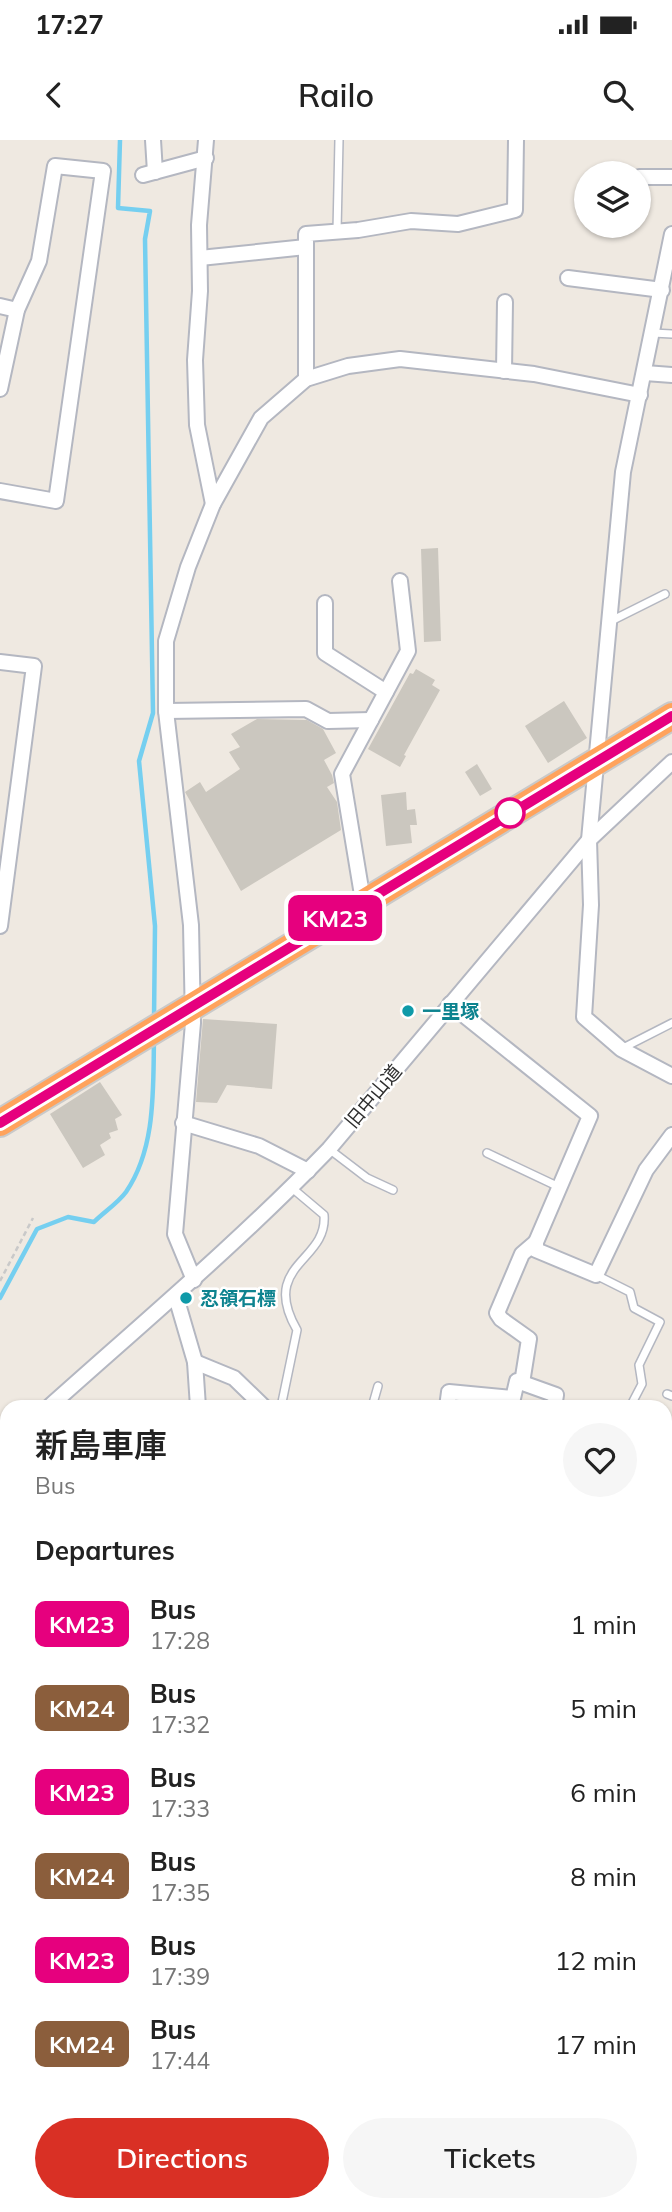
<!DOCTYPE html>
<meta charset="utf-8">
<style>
:root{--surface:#fff;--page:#f6f6f6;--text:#222;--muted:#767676;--accent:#d93025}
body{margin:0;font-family:Mulish,"Noto Sans JP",sans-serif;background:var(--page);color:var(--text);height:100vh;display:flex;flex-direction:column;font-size:26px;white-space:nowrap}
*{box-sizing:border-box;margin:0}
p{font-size:23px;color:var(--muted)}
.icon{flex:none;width:38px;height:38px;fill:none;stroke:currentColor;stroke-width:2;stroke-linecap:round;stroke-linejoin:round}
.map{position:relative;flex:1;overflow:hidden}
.sheet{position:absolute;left:0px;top:1260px;width:672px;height:812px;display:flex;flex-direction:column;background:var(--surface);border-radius:21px 21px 0 0;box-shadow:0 2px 5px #0004}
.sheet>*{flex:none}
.badge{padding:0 14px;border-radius:10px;font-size:24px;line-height:46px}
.controls{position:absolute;left:574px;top:21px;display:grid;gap:14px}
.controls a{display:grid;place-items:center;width:77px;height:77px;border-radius:50%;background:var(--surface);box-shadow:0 2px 5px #0004;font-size:35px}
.map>.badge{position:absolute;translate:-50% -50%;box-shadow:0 0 0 4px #fff}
h2{padding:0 35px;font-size:26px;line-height:63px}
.round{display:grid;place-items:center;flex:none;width:74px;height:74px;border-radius:37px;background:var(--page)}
.head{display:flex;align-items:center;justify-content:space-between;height:119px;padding:0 35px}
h1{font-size:33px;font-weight:600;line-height:52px}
.action{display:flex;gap:14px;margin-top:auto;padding:14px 35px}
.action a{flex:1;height:80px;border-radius:42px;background:var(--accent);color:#fff;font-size:28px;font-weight:600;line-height:80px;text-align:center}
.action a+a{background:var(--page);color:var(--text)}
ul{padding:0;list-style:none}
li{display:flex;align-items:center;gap:21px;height:84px;padding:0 35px}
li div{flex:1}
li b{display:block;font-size:26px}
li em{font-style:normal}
li .badge{min-width:77px;font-weight:700;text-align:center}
.status{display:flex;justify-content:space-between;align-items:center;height:49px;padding:0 35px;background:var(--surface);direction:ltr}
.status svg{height:19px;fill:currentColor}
header{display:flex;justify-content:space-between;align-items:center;height:91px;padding:0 35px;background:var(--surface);font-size:32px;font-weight:600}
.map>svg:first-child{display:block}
</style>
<div class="status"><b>17:27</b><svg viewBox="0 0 49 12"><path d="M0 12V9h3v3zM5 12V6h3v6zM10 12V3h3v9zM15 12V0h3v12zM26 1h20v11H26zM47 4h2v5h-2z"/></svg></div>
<header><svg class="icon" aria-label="back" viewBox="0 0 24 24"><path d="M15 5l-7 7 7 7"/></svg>Railo<svg class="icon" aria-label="search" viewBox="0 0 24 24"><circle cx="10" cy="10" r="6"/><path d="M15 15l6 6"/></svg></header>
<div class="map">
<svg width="672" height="2072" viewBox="0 0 672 2072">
<rect width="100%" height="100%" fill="#efe9e1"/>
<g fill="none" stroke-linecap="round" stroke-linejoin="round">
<g stroke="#75cff0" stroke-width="4.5">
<path d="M120,0L118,68L150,71L145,99L153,573L139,621L155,786L154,880"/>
<path d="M0,1158L37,1089L68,1077L94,1082C104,1072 118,1063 126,1052C156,1008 153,950 154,899"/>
<path d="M0,1487L7,1500"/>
<path d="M0,1693L7,1704"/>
<path d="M665,1751L672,1742"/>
<path d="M380,2065L388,2072"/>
<path d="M8,2072L9,2065"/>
</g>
</g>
<g fill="#cbc7bf">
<path d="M438,408L441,501L424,502L421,409Z"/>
<path d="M416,529L435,540L432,545L440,550L404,615L406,616L400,627L368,609L410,533L413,534Z"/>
<path d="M564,561L587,598L548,623L525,586Z"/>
<path d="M257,579L307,580L323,589L336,613L324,620L332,635L334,643L327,647L337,662L341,690L241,751L185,652L200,642L206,652L240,629L229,612L240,607L231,594Z"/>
<path d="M477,624L492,649L480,656L465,632Z"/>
<path d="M406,652L407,670L415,669L417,685H410L412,703L386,706L381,655Z"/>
<path d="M203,879L277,884L272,949L227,945L217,963L196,962Z"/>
<path d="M100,942L122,975L115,979L118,990L109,993L111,998L100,1005L105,1015L83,1028L50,974Z"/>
</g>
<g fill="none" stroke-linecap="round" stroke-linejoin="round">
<g stroke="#b4b7c1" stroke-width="10">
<g id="lane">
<path d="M337,91L339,0"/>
<path d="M653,193L672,194"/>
<path d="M609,482L665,454"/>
<path d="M623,908L672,883"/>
<path d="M329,1009L367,1038L393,1050"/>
<path d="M487,1013L559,1047"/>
<path d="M596,1135L630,1152L634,1168L660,1182L639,1225L642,1244L630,1267"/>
<path d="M667,1254L672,1256"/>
<path d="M281,1267L297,1190C259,1124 328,1122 324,1075L292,1048"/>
<path d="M372,1267L378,1246"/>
</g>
</g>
<g stroke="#b4b7c1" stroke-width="18">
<g id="street">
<path d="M153,0L155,32"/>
<path d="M206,0L199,85L200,151L195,220L197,285L213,364"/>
<path d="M143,35L206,18"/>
<path d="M639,37H672"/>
<path d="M672,94L623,332L589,700L591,765L584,877L621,909L672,936"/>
<path d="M200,118L306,107"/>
<path d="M568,138L662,150"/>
<path d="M0,166L17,170"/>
<path d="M504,231L505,162"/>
<path d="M645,233L672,235"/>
<path d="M306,239V94L358,90L411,81L458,84L515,70L516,0"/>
<path d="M0,249L17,170L39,121L55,26L103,31L56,361L0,351"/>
<path d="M325,463V513L386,552"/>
<path d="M0,522L34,526L0,786"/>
<path d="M166,571L306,569L328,581L371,580"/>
<path d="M363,761L342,634L408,511L400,441"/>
<path d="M450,864L590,976L536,1102V1110L596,1135L646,1030L672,995"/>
<path d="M183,983L259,1006L308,1031"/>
<path d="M194,1140L175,1094L193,883L191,785L166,571V501L188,427L213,364L261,278L306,239L348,226L400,219L534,234L640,255"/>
<path d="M176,1157L195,1222L198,1267"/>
<path d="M195,1222L234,1238L264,1267"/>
<path d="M522,1243L529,1199L501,1179L497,1173L522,1114L536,1102"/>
<path d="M49,1267C144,1182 241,1100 329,1009L589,700L672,622"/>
<path d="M447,1267L449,1252L512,1258"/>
<path d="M511,1267L517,1241L556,1255L554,1267"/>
<path d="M0,1311L7,1305"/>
<path d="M665,1398L672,1384"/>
<path d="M665,1765L672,1756"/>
<path d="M665,2065L672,2056"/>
<path d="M420,2072L425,2065"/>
</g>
</g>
<g stroke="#c9c9c9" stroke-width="30">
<path id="highway" d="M0,983L672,576"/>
</g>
<path stroke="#c9c9c9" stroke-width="2.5" stroke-dasharray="5 3.5" stroke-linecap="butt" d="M0,1141L33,1078"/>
<use href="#lane" stroke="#fff" stroke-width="7"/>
<use href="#street" stroke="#fff" stroke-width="14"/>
<use href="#highway" stroke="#ffa35c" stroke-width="26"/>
<g stroke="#a3a6b8" stroke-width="4.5">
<path d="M665,1794L672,1785"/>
<path d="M665,2037L672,2029"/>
<path d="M445,2072L450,2065"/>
<path d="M637,2072L643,2065"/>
</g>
</g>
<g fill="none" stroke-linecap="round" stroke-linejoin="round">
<g stroke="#fff" stroke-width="16">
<path id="line" d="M0,983L672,576"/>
</g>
<use href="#line" stroke="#e6007e" stroke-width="10"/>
</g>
<circle fill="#fff" stroke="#e6007e" stroke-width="3.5" cx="510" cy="673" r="14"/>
<g fill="#0f9aa8" stroke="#fff" stroke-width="2.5">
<circle cx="408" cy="871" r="7"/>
<circle cx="186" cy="1158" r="7"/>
</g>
<g text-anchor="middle" stroke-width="5" stroke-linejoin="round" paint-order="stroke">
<g font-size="19" font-weight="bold" fill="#0d838f" stroke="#fff" text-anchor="start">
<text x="422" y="878">一里塚</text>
<text x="200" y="1165">忍領石標</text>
</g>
<g font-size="19" fill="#2e2e2e" stroke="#fff">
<text transform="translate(373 956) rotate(-50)" y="7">旧中山道</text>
</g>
</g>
</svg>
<div class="controls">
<a><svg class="icon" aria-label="layers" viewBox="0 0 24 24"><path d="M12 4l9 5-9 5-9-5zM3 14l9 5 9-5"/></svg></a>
</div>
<b class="badge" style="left:335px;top:778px;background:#e6007e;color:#fff">KM23</b>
<section class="sheet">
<div class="head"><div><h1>新島車庫</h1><p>Bus</p></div><a class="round"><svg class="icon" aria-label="heart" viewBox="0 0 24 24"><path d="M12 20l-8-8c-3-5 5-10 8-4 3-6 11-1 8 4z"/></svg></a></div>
<h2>Departures</h2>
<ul>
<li><span class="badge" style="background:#e6007e;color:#fff">KM23</span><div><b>Bus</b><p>17:28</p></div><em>1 min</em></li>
<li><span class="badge" style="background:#8b5e3c;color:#fff">KM24</span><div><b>Bus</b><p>17:32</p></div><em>5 min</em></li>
<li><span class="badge" style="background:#e6007e;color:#fff">KM23</span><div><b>Bus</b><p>17:33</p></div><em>6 min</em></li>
<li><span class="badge" style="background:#8b5e3c;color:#fff">KM24</span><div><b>Bus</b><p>17:35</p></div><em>8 min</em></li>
<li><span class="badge" style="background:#e6007e;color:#fff">KM23</span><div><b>Bus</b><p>17:39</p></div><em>12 min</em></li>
<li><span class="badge" style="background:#8b5e3c;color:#fff">KM24</span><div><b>Bus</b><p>17:44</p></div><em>17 min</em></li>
</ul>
<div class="action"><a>Directions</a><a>Tickets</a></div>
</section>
</div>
